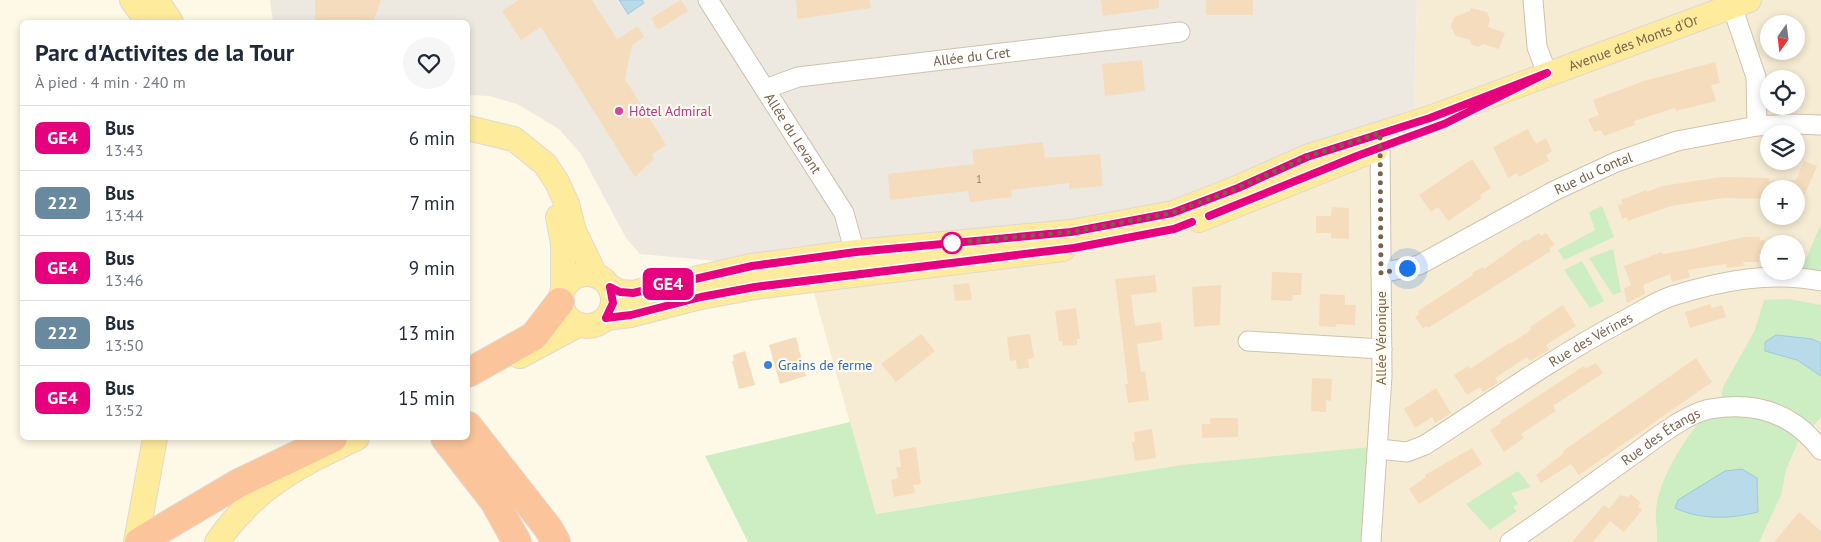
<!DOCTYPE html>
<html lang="fr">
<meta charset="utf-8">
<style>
:root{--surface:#fff;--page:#f6f6f7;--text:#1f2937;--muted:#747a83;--line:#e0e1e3}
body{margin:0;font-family:"PT Sans",sans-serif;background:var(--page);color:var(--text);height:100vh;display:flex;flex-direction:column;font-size:19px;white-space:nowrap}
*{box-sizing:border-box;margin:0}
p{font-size:16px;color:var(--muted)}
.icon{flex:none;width:28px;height:28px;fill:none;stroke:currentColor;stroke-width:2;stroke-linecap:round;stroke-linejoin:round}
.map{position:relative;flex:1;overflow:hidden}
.details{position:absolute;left:20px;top:20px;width:450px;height:420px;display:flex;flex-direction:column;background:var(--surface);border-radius:8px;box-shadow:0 2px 8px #0003}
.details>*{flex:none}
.badge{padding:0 10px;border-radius:8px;font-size:18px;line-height:32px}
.needle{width:32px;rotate:194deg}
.controls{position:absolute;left:1760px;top:15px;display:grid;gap:10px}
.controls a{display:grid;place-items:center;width:45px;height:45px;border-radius:50%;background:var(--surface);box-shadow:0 2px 8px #0003;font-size:25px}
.you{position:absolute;width:25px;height:25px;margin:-12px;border:4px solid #fff;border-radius:50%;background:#1a73e8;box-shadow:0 0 0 8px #1a73e833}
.map>.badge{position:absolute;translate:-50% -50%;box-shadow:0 0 0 2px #fff}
.round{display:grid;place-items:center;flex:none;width:52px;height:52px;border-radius:26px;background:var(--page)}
.headline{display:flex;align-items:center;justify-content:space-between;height:85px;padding:0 15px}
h1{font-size:24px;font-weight:600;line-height:38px}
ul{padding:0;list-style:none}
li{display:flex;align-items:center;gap:15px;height:65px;padding:0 15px;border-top:1px solid var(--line)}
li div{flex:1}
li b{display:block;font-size:19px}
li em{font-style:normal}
li .badge{min-width:55px;font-weight:700;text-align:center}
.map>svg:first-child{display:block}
</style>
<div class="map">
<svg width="1821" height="542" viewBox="0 0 1821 542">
<rect width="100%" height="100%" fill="#fef8e6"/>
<path fill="#f6ecd4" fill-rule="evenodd" d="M1417,0H1821V542H1362L1181,465L875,514L814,293L807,246L1067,220L1178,199L1414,108ZM1769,24H1796V51H1769ZM1769,79H1796V106H1769ZM1769,134H1796V161H1769ZM1769,189H1796V216H1769ZM1769,244H1796V271H1769Z"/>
<path fill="#eee9e0" d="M270,0H1417L1414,108L1178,199L1067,220L795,247L716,261L640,254L626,238L581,154L559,129L517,104L489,96L468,95V22H273Z"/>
<g fill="#cdedc3">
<path d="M1602,206L1614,237L1564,260L1558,250L1595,230L1589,212Z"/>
<path d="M1821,224V276L1801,271Z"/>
<path d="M1613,249L1621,292L1613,295L1589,258Z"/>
<path d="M1582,261L1604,301L1590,308L1564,270Z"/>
<path d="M1789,299L1821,305V417L1811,429L1721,403L1723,387L1755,330L1764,300Z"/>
<path d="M1730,413C1759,416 1775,422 1800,437L1786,470L1781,495L1759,542H1657C1658,532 1655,521 1656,511C1658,481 1682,443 1701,420Z"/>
<path d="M850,422L876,514L1181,465L1372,447L1362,542H748L705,456Z"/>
<path d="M1518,471L1531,487L1511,493L1518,504L1513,507L1517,511L1490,530L1466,504Z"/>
</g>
<g fill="#b9dae9" stroke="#9fc8db">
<path d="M619,0H642L644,3L628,14Z"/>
<path d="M1776,335L1812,339L1821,343V376L1797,360L1765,351V342Z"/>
<path d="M1742,469L1757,478L1758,512C1731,519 1701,520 1675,508L1678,500L1725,471Z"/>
</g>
<g fill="#f5dcbc">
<path d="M315,0H381L373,22H315Z"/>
<path d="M519,0H592L617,39L638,26L644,37L632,45L625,79L666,145L652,154L654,159L635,177L541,27L521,40L502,11Z"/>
<path d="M681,0L688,11L658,30L651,18Z"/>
<path d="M796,0H870L871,8L798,19Z"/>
<path d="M1101,0H1159V8L1103,16Z"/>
<rect x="1206" y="0" width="47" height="15"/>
<path d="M1471,8L1487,12L1490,19L1488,27L1505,33L1499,49L1483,44L1478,47L1472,45L1470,40L1456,36L1451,27L1454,17L1470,11Z"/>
<path d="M1142,60L1145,91L1105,96L1102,64Z"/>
<path d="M1715,62L1720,83L1711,85L1716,101L1676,111L1675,108L1634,121L1635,125L1604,136L1601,130L1594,132L1588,119L1599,115L1593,100L1644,81Z"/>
<path d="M1528,129L1536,144L1546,138L1552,151L1546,155L1549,161L1519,177L1517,173L1508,178L1493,147Z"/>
<path d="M1043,142L1045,158L1100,154L1103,186L1069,189V183L1011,190L1012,197L970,202L968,191L890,200L888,174L974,164L972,150Z"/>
<path d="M1472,159L1491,188L1480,195L1482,198L1448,221L1438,207L1431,212L1419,195Z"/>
<path d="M1804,161L1817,166L1804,196L1796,193V189H1787L1770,182L1768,199L1724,198L1671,206L1628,221L1627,217L1622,219L1618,205L1623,204L1621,200L1647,190V192L1662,186L1721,177L1769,178V181L1796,180Z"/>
<path d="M1332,207L1349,208V239L1331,238V233H1316V216H1331Z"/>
<path d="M1539,233L1541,236L1546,233L1555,245L1549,248L1551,251L1428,328L1427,326L1423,328L1415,317L1419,314L1418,311L1473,275L1472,273L1483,267L1484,269L1526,239L1527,241Z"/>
<path d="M1744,237H1760V240H1765L1764,254H1759V262H1743L1744,266L1727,268L1726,264L1688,270L1690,277L1672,282L1670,274L1643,285L1645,294L1627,303L1624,289L1631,285L1624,266L1662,252L1663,254L1692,249Z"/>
<path d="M1272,272L1302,273L1301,295H1293L1292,301L1271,300Z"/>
<path d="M1155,275L1157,292L1131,295L1135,326L1161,322L1163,340L1137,344L1141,372L1145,371L1149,400L1128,403L1125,384H1128L1115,279Z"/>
<path d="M969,283L972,300L955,301L953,285Z"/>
<path d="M1221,285L1220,325L1194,327L1192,287Z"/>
<path d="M1320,294L1345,295V305H1356L1355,325L1336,324V327L1319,326Z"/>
<path d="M1710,304L1712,308L1722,305L1726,317L1690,328L1685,312Z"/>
<path d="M1563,305L1576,326L1546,345L1549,350L1530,361L1527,357L1495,378L1498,383L1483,392L1480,387L1467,395L1454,375L1468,366L1470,369L1509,343L1510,344L1531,330L1530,327Z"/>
<path d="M1076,308L1080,339H1077V345L1063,346L1062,341H1059L1055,311Z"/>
<path d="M921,334L935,351L896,382L881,364Z"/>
<path d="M1030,334L1034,358L1028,359L1029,368L1017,369L1016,360L1010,361L1007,337Z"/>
<path d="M796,337L806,376L780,384L769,345Z"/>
<path d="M745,351L755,385L739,389L732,361H734L733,355Z"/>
<path d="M1696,358L1712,382L1579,475L1571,464L1541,483L1536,475L1564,453L1563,451Z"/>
<path d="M1596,363L1603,373L1553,406L1556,411L1521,434L1524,438L1504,452L1490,430L1501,423L1500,421L1584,366L1586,368Z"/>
<path d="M1312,378L1332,379L1331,401L1326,400V412L1311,411Z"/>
<path d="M1436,388L1451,413L1435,423L1432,417L1415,428L1404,409Z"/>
<path d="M1210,418H1238V437L1202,438V424H1210Z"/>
<path d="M1152,429L1156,458L1135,461L1132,442H1135L1134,432Z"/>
<path d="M916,447L921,484L913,485L915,493L894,497L891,480L898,478L896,467H901L899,450Z"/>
<path d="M1472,448L1482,464L1419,504L1409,489L1426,477L1425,475Z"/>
<path d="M1631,494L1641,503L1638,506L1642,510L1624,532L1610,521L1593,542H1572L1604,505L1609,509L1620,495L1628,497Z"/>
<path d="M1799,512L1821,531V542H1774Z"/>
</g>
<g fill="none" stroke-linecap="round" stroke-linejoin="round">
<g stroke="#d0c2ab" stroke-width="21">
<g id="minor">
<path id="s1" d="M708,0L844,213L858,264"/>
<path d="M1533,0L1537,47L1547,73"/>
<path d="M1732,6L1756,77L1757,126"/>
<path id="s2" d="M765,89L798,77L1180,32"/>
<path id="s3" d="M1381,273L1419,265L1554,191L1616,162L1677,141L1757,126L1792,124L1821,125"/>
<path d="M1248,341L1382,349"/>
<path id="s4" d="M1379,449L1407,452L1425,445C1490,403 1553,358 1621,322C1637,314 1654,302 1672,296C1720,281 1771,271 1821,281"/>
<path d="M1371,542L1382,376L1380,136"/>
<path id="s5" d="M1510,542C1552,514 1593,483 1634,454C1653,440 1687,413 1710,409C1755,401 1793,413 1821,450"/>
</g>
</g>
<g stroke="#dfd9d3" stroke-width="26">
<g id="major">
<path d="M132,0L148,22"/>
<path d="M156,0L171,22"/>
<path d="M468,128L514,139L545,164L557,182L567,204L574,231L595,275"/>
<path d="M558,217L563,243V288"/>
<path d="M1199,220L1376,149"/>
<circle cx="587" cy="300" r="26"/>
<path id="s6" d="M610,287L620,292L633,293L751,266L856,252L1071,232L1173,213L1237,188L1307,157L1430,118L1749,0"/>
<path d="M606,318L631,315L701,297L755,287L1063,249"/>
<path d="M520,356L578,325"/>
<path d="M136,542L155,438"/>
<path d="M217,542C255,487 298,466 357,438"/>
</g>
</g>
<g stroke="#dfd9d3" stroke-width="30">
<g id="highway">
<path d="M468,373L534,336L560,302"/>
<path d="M468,426L548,528L556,542"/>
<path d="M445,438L494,501L517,542"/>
<path d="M139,542L239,483L333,438"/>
</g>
</g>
<use href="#minor" stroke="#fff" stroke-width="19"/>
<use href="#major" stroke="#ffeb9c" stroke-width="24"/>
<use href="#highway" stroke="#fbc49a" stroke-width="28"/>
</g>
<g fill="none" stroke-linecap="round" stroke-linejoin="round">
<g stroke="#fff" stroke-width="11">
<path id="line" d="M1192,222L1174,229L1074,248L755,287L701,297L631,315L606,318L613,303L610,287L620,292L633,293L752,266L856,252L1071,232L1172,213L1238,188L1307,157L1430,118L1547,73L1444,124L1357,156L1209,216"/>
</g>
<use href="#line" stroke="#e6007e" stroke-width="8"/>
<path stroke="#796249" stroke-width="5" stroke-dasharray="0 9" d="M952,243L1071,232L1172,213L1238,188L1307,157L1380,133L1381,273L1407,268"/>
</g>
<circle fill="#d1479c" stroke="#fffbee" stroke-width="2" cx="619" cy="111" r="5"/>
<circle fill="#fff" stroke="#e6007e" stroke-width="2.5" cx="952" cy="243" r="10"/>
<circle fill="#3f7fe0" stroke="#fffbee" stroke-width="2" cx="768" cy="365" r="5"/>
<g text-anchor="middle" stroke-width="4.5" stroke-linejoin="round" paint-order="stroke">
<g font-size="11" fill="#988066">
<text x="979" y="183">1</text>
</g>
<g font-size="14" fill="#796249" stroke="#fffbee">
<text dy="5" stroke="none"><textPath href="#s6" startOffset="1062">Avenue des Monts d'Or</textPath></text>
<text dy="5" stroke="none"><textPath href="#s2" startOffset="210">Allée du Cret</textPath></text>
<text dy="5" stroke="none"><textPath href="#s1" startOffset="158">Allée du Levant</textPath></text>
<text dy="5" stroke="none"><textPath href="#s3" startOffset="236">Rue du Contal</textPath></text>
<text transform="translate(1381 338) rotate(-90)" y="5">Allée Véronique</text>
<text dy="5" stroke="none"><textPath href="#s4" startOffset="244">Rue des Vérines</textPath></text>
<text dy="5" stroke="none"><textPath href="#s5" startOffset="184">Rue des Étangs</textPath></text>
</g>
<g font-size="14" fill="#b23c85" stroke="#fffbee" text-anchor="start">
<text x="629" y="116">Hôtel Admiral</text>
</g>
<g font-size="14" fill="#366cbe" stroke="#fffbee" text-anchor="start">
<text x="778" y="370">Grains de ferme</text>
</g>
</g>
</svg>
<div class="controls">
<a><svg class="needle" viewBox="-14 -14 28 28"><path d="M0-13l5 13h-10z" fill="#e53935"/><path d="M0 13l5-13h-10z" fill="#747a83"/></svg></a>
<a><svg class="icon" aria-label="locate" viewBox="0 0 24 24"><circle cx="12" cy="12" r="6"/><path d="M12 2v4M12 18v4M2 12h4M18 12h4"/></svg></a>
<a><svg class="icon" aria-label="layers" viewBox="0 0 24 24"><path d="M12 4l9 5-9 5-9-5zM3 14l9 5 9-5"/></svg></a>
<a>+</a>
<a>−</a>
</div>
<div class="you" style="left:1407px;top:268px"></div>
<b class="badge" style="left:668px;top:284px;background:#e6007e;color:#fff">GE4</b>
<section class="details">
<div class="headline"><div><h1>Parc d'Activites de la Tour</h1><p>À pied · 4 min · 240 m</p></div><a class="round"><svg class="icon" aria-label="heart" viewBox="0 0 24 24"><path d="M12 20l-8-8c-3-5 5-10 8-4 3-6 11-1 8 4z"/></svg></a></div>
<ul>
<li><span class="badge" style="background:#e6007e;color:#fff">GE4</span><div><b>Bus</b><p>13:43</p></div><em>6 min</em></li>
<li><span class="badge" style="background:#6989a0;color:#fff">222</span><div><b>Bus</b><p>13:44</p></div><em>7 min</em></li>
<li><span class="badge" style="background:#e6007e;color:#fff">GE4</span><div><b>Bus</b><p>13:46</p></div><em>9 min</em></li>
<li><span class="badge" style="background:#6989a0;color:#fff">222</span><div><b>Bus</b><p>13:50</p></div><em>13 min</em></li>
<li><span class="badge" style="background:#e6007e;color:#fff">GE4</span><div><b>Bus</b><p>13:52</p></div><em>15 min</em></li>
</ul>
</section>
</div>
